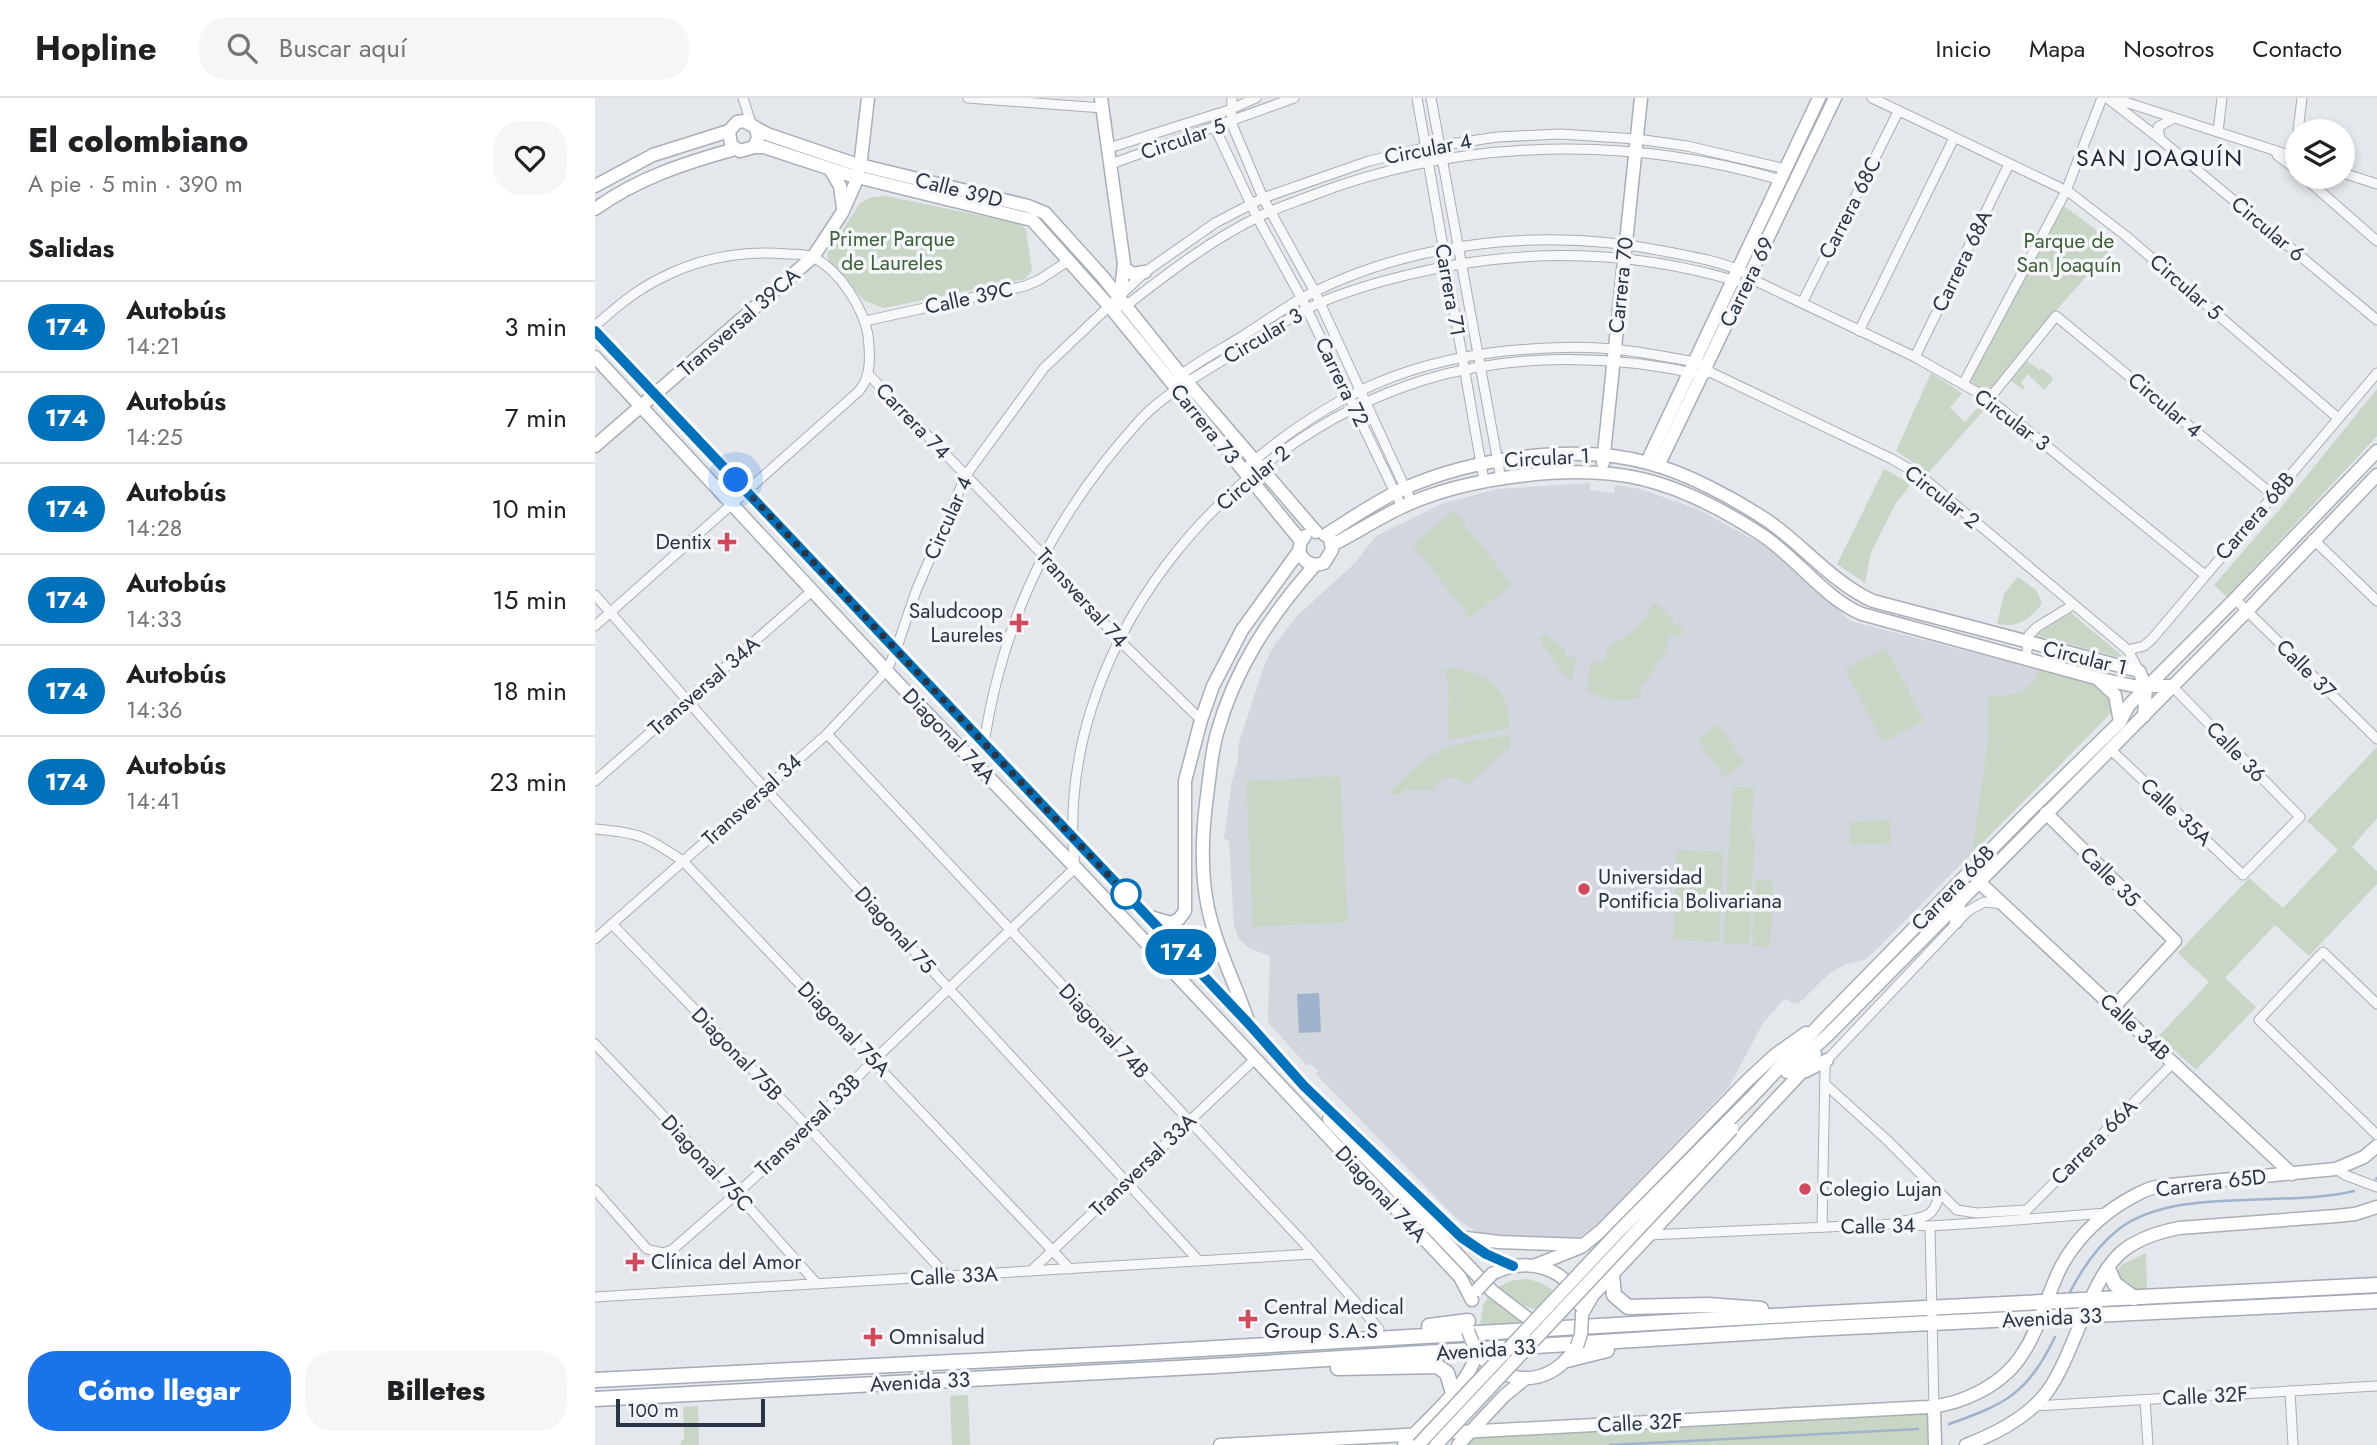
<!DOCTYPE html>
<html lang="es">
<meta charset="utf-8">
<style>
:root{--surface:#fff;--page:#f6f6f6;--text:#202124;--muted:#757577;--line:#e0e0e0;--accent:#1a73e8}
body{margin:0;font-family:Jost,sans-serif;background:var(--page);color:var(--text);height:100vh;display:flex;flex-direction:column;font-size:26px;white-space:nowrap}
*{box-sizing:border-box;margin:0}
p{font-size:23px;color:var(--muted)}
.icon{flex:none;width:38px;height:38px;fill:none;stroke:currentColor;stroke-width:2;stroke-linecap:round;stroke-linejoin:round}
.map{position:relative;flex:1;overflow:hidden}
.drawer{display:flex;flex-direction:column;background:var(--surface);width:595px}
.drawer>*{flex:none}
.badge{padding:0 14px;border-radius:23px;font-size:24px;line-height:46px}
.fabs{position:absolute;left:1690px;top:21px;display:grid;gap:14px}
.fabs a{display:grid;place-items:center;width:70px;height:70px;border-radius:50%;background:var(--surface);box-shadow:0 4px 10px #0003;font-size:35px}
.scale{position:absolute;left:21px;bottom:18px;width:149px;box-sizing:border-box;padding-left:7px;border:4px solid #2b3445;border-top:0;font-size:19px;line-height:24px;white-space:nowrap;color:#2b3445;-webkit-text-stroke:5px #f4f6f9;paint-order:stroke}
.you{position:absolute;width:35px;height:35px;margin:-18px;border:5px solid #fff;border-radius:50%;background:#1a73e8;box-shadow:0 0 0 10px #1a73e833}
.map>.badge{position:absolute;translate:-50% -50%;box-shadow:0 0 0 4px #fff}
h2{padding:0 28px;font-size:26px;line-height:63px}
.round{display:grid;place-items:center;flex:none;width:74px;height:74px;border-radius:28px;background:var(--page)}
.headline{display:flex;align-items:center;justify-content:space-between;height:119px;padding:0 28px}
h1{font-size:33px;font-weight:800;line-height:52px}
.action{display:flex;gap:14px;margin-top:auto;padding:14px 28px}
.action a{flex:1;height:80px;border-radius:28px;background:var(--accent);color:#fff;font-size:28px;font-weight:800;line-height:80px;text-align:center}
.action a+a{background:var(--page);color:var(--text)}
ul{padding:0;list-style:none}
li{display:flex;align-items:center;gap:21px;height:91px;padding:0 28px;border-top:2px solid var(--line)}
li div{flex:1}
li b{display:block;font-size:26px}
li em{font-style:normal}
li .badge{min-width:77px;font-weight:700;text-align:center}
header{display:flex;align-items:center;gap:42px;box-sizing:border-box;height:98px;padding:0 35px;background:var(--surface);border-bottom:2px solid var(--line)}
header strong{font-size:33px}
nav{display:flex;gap:38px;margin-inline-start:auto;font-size:24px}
.search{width:490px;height:63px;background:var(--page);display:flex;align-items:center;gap:18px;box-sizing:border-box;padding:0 24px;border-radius:28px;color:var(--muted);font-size:26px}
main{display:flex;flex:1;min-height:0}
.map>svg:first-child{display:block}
</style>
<header>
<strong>Hopline</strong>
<div class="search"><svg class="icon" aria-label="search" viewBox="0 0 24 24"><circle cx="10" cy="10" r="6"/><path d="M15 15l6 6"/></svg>Buscar aquí</div>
<nav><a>Inicio</a><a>Mapa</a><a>Nosotros</a><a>Contacto</a></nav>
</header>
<main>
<section class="drawer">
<div class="headline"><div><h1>El colombiano</h1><p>A pie · 5 min · 390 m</p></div><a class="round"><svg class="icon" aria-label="heart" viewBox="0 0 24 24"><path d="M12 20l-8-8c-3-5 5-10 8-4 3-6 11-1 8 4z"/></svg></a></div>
<h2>Salidas</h2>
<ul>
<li><span class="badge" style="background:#0072bc;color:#fff">174</span><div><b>Autobús</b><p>14:21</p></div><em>3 min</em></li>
<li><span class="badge" style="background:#0072bc;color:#fff">174</span><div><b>Autobús</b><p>14:25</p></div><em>7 min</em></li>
<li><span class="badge" style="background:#0072bc;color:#fff">174</span><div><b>Autobús</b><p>14:28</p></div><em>10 min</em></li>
<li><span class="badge" style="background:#0072bc;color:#fff">174</span><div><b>Autobús</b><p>14:33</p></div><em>15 min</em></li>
<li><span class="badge" style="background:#0072bc;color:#fff">174</span><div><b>Autobús</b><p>14:36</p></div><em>18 min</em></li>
<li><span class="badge" style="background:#0072bc;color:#fff">174</span><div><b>Autobús</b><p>14:41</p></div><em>23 min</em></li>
</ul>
<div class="action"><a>Cómo llegar</a><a>Billetes</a></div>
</section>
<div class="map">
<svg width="1782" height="1347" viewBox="0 0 1782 1347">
<rect width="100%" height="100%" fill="#e4e7ec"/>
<path fill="#d2d6de" d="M995,385V392L1019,395L1020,387L1045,391L1102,411L1163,444L1188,461L1255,523L1500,586L1515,616L1278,855L1269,862L1251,866L1236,874L1203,906L1189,901L1168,925L1133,990L994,1135L980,1140L909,1139L879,1133L861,1120L721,976L723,973L715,966L712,968L673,924L675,858L654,850L643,840L639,827L634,743L629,740L637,683L643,663V648L670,565L680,546L701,519L761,464L781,438L846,406L902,391Z"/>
<g fill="#c9d6c5">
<path d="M291,98L425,126L431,131L437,173L430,181L289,210L270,203L234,164L232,156L265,105L277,99Z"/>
<path d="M1469,108L1520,146L1458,216L1394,294L1373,283Z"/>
<path d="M1432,263L1445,272L1447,270L1457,279V283L1449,292L1433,276L1426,285L1430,289L1428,292L1415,282Z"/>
<path d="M1336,275L1367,295L1355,310L1370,324L1384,308L1389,312L1333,375L1301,353Z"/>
<path d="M1782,291V338L1632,499L1619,487L1685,411Z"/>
<path d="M1289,371L1316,386L1301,405L1276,454L1270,485L1242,466Z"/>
<path d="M859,413L917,487L875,520L817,446Z"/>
<path d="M1423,479L1441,492L1447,505C1436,522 1421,530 1402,526L1409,496Z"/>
<path d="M1059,505C1071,511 1075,524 1088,531L1086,538L1075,535L1069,558L1043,592L1049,598C1029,605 1010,603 992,592L996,562L1001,564L1009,563L1012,557V549L1042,531Z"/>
<path d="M1476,515L1531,561L1440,537Z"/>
<path d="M950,536L967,548L973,560L981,558L977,585L966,573L944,541Z"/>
<path d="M1291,550L1329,623L1288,644L1250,571Z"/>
<path d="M858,570C895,576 915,591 914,630L852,642L854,584L847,572Z"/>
<path d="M1444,572C1463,577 1529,585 1515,616L1377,755L1393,641V597C1415,600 1437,595 1444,572Z"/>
<path d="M1123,627L1150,665L1129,679L1102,641Z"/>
<path d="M915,637V649L872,687C859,675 846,676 838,693L809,691L808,697L794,696C831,651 859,644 915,637Z"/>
<path d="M1782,649V720L1757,749L1782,773V786L1714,858L1680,827L1630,880L1661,909L1601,972L1564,938L1614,884L1583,855L1654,780L1688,810L1743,752L1712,723Z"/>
<path d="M745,678L753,824L658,829L651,683Z"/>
<path d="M1138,689L1159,690L1156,738H1160L1154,846L1128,845Z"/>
<path d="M1295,722L1296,745L1255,747L1254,724Z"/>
<path d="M1082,752L1128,754L1124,844L1078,842Z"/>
<path d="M1161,782L1178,783L1175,849L1157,848Z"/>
<path d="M1551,1155L1552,1191H1540L1526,1185L1522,1175L1526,1167Z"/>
<path d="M932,1181C955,1185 965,1197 973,1219C945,1213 925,1211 903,1189L915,1183Z"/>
<path d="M893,1199L926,1224L885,1228L888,1207Z"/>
<path d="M373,1297L375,1347H357L355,1298Z"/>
<path d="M103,1308L104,1347H86V1343L89,1342L88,1309Z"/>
<path d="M1339,1309L1340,1347H873L884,1333Z"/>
</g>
<path fill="#9fb4cc" d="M724,895L726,934L704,935L702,896Z"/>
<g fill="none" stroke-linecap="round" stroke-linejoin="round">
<g stroke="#9fb4cc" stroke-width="2.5">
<path d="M1781,1081L1782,1080"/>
<path d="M1475,1194C1487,1171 1503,1147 1524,1131C1580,1088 1690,1110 1759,1093"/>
<path d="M1354,1326C1411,1306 1432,1296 1460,1239"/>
<path d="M1015,1347L1323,1331"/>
</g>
<g stroke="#a9aeb7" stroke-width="11">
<g id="street">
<path d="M148,0L156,25"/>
<path d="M373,0L508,10"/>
<path d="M637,0L636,24L668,100L720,194L817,405"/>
<path d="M822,0L889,383"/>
<path d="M836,0L906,381"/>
<path d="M1277,0L1474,94L1531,138L1743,320"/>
<path d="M1512,0L1565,41L1782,222"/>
<path d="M1518,0L1703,60"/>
<path d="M620,30L662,119L707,201L807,409"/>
<path d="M1703,33L1707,0"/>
<path d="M1623,34L1627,0"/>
<path d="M1565,40L1563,29L1579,20"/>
<path d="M514,50L634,12L661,0"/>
<path d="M1682,57L1703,73"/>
<path d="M1700,62L1703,39"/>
<path d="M516,66L699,0"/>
<path d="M1748,75L1782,86"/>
<path d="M1709,79L1782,143"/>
<path d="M1207,205L1303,14"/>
<path d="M525,208L532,207C573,175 616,142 663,119C681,110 700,104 718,97C867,40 1033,37 1186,82"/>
<path d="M270,223L430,188L444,182L473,163"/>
<path d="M0,228C20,210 40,193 64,181C104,160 149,152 193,156C201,156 213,156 220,160C245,174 268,209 273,237C275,256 277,278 264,293L0,528"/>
<path d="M1264,233L1359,40"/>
<path d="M1320,259L1414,66"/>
<path d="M273,276L448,457L524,542L606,622"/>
<path d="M583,279C602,264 625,252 646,239C667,226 687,211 709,199C818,142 953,129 1073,154C1099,159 1144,166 1163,184L1320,259L1394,301L1610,477"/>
<path d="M1368,286L1471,93L1507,0"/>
<path d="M1394,301L1461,218L1678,397"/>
<path d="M647,373C735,296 819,258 936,251C962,249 990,248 1016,251C1044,253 1072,259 1100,264L1112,268L1115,274L1297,361L1326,378L1533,552L1544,573"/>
<path d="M1718,441L1782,503"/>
<path d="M0,497L155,674L604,1163"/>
<path d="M1640,501L1782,641"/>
<path d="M1533,552L1549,548L1557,541L1782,275"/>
<path d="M1431,561L1434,537L1442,529L1478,507"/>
<path d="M232,636L708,1144L784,1231"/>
<path d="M389,645C409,517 458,418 545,322C569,296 610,273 640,255C664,240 687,224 712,211C743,195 779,185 812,177C921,150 1033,151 1141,183"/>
<path d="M1515,651L1648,777L1705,719L1577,588"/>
<path d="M0,683L218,492"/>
<path d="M0,731C45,735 51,738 88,763L475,1171"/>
<path d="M17,826L213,1029L352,1178"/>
<path d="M0,841L232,636L292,572L301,552L321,493L371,377L449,270L550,174L620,125L668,100L774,63L829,50L902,39L965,36L1042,41L1092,48L1191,71"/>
<path d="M1782,906L1728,854L1664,922L1782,1037"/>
<path d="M0,946L136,1089L222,1186"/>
<path d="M1230,986L1292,1042L1362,1112L1382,1115L1431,1112"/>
<path d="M1741,1071L1750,1077L1782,1089"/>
<path d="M0,1092L52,1151L68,1155L77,1152L147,1091L219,1024L278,963L480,770C456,553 629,344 829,282C918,255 1017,256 1107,277L1115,274"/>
<path d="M1429,1115L1578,965"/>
<path d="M1309,1123C1333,1118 1338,1120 1345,1095"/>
<path d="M1335,1128L1339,1309"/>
<path d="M1227,1129L1230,970L1232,962L1373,813L1389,804L1408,806"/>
<path d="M1054,1137L1297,1126L1335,1128L1382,1125L1512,1115"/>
<path d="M436,1173L660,961"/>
<path d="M0,1199L718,1156"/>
<path d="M1695,1293L1698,1347"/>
<path d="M1550,1302L1553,1347"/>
<path d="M1439,1308L1782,1288"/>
</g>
</g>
<g stroke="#a9aeb7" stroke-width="15">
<g id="secondary">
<path d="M506,0L529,166L525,200"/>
<path d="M161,30L163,40L159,49L145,53L136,47L134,33L142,24L149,23L172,36L257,65L433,108L450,115L507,178L586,277L721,434"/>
<path d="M159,49H169L254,77L437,122L515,209L706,443"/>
<path d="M235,71L245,88L248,110"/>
<path d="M0,88L58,57L134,33"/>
<path d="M0,111C43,80 90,65 140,51"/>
<path d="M529,170L538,176L550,174"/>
<path d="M0,233L653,925L709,988L866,1139L891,1156L917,1168"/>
<path d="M0,259L303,585L480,769L865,1179L877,1202"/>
<path d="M0,348L218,159L247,115L260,86L266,61L273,0"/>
<path d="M1052,364L1224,0"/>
<path d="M1008,365L1046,0"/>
<path d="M1063,368L1240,0"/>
<path d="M730,437C756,421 781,403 808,391C877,360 980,345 1053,365C1092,375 1140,401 1173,423C1209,448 1238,485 1278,503L1544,573L1551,589L1549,618"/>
<path d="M737,447C761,435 783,420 807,409C870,379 980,365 1047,381C1089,391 1132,414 1167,437C1202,460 1230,501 1267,516L1501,580L1539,588H1577"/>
<path d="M704,453C709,465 717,469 729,465L737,452L735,441"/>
<path d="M1504,582L1520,597L1525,624"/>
<path d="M1451,715L1580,843L1519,909"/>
<path d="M1383,783L1697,1076"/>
<path d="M555,819L576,825L584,821L590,813V683L606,622L618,588L647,532L704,453L706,443L710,438"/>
<path d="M1361,824L1365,802"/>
<path d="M652,920C639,883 621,848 613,810C605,773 607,735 612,698C615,677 616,656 622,635C640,570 675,518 720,467"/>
<path d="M1211,973L1232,962"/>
<path d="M1192,974L1233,937L1652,513L1782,377"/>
<path d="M1155,1001L1229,922L1429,718L1525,624L1534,607L1640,501L1782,353"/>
<path d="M734,1021L897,1193L944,1229"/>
<path d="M871,1140L904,1144L989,1147"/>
<path d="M941,1167L986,1149L1007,1132L1153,982L1180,957L1211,935"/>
<path d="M897,1176C930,1158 973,1168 985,1207"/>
<path d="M987,1216L998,1197L1204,977L1220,956"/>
<path d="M881,1253C909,1288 950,1290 978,1254"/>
<path d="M1339,1309L1340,1347"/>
<path d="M625,1347L1333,1309C1369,1306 1409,1286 1428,1255C1446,1228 1452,1195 1467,1167C1480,1143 1499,1124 1522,1108C1535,1100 1549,1091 1565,1088L1741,1071L1769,1059L1782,1048"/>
<path d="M809,1347C832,1321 874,1288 882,1254"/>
<path d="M863,1347L909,1298L931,1280"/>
<path d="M1371,1347C1400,1336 1433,1319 1452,1294C1480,1256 1495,1178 1529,1152C1545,1140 1564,1134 1584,1130L1741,1118L1760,1116L1782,1109"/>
</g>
</g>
<g stroke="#a3abb8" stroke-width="17">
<g id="primary">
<path d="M1513,1171L1520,1186L1539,1200"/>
<path d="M1017,1177L1019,1197L1033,1209L1113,1207L1166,1211"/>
<path d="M834,1228L873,1223"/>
<path d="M972,1262L1012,1252"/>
<path d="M743,1270L842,1268L852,1275L858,1295"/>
<path d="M0,1282L536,1255L1212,1216L1782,1187"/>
<path d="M0,1301L619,1268L1215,1231L1782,1203"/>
</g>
</g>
<use href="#street" stroke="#f7f8fa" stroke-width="9"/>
<use href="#secondary" stroke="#fff" stroke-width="12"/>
<use href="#primary" stroke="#fff" stroke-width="14"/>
<g stroke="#a9aeb7" stroke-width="15" stroke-linecap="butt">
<g id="secondary-bridge">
<path d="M882,1192L897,1176"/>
<path d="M873,1233L881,1253"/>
<path d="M982,1248L986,1236L987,1218"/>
<path d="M823,1347L1023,1134L1155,1001"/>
<path d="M841,1347L1137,1031"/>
</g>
</g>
<use href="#secondary-bridge" stroke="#fff" stroke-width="12"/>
</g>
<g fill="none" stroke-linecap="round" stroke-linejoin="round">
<g stroke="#fff" stroke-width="16">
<path id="line" d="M0,233L653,925L709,988L866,1139L891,1156L918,1168"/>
</g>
<use href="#line" stroke="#0072bc" stroke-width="10"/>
<path stroke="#2b3445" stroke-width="7" stroke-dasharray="0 12.6" d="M141,382L535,800L531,796"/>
</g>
<g fill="#d1495b" stroke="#f4f6f9" stroke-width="2.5">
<path d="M128.5 433.5h7v7h7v7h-7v7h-7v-7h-7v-7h7z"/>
<path d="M420.5 514.5h7v7h7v7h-7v7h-7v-7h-7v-7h7z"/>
<circle cx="989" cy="791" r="7"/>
<circle cx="1210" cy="1091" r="7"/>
<path d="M36.5 1153.5h7v7h7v7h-7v7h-7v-7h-7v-7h7z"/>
<path d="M649.5 1210.5h7v7h7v7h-7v7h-7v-7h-7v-7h7z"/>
<path d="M274.5 1228.5h7v7h7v7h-7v7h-7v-7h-7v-7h7z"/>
</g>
<circle fill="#fff" stroke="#0072bc" stroke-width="3.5" cx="531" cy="796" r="14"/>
<g text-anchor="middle" stroke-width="7" stroke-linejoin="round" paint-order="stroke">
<g font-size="21" fill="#2b3445" stroke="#f4f6f9">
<text transform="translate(588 41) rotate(-19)" y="7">Circular 5</text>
<text transform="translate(833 51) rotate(-11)" y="7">Circular 4</text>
<text transform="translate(364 92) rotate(14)" y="7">Calle 39D</text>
<text transform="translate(1255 110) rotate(-63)" y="7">Carrera 68C</text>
<text transform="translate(1673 131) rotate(40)" y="7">Circular 6</text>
<text transform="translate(1367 163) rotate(-64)" y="7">Carrera 68A</text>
<text transform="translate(1152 184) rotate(-64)" y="7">Carrera 69</text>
<text transform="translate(1026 187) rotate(-84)" y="7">Carrera 70</text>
<text transform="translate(1591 189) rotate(41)" y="7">Circular 5</text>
<text transform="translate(855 192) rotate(80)" y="7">Carrera 71</text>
<text transform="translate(374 200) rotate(-12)" y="7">Calle 39C</text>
<text transform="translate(144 224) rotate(-41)" y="7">Transversal 39CA</text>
<text transform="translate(668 238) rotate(-31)" y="7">Circular 3</text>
<text transform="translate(747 284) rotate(64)" y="7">Carrera 72</text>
<text transform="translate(1570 307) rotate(40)" y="7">Circular 4</text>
<text transform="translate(1417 322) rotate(37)" y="7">Circular 3</text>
<text transform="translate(318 323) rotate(46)" y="7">Carrera 74</text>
<text transform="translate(610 326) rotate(51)" y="7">Carrera 73</text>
<text transform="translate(952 360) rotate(-3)" y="7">Circular 1</text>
<text transform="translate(658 380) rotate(-40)" y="7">Circular 2</text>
<text transform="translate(1347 399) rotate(38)" y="7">Circular 2</text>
<text transform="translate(1660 418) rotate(-49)" y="7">Carrera 68B</text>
<text transform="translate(353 420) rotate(-66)" y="7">Circular 4</text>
<text transform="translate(487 500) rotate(48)" y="7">Transversal 74</text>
<text transform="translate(1490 560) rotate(14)" y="7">Circular 1</text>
<text transform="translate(1711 571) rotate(45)" y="7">Calle 37</text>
<text transform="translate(109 588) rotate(-41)" y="7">Transversal 34A</text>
<text transform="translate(354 638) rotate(46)" y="7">Diagonal 74A</text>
<text transform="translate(1641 654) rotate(46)" y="7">Calle 36</text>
<text transform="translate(157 702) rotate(-42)" y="7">Transversal 34</text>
<text transform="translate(1581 714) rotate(43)" y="7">Calle 35A</text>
<text transform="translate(1515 779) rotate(45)" y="7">Calle 35</text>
<text transform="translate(1358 790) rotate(-46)" y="7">Carrera 66B</text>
<text transform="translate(300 832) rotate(48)" y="7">Diagonal 75</text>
<text transform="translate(1540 929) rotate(43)" y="7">Calle 34B</text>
<text transform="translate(249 931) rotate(46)" y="7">Diagonal 75A</text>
<text transform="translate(509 933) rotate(47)" y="7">Diagonal 74B</text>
<text transform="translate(142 956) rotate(46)" y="7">Diagonal 75B</text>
<text transform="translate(213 1027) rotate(-44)" y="7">Transversal 33B</text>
<text transform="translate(1499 1044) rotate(-45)" y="7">Carrera 66A</text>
<text transform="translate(112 1065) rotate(47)" y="7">Diagonal 75C</text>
<text transform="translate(548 1067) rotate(-44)" y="7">Transversal 33A</text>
<text transform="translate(1616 1085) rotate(-7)" y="7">Carrera 65D</text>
<text transform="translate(786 1096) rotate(47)" y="7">Diagonal 74A</text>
<text transform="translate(1283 1128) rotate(-1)" y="7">Calle 34</text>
<text transform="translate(359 1178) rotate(-3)" y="7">Calle 33A</text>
<text transform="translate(1457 1220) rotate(-3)" y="7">Avenida 33</text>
<text transform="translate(891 1252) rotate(-4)" y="7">Avenida 33</text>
<text transform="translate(325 1284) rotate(-3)" y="7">Avenida 33</text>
<text transform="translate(1610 1298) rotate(-3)" y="7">Calle 32F</text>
<text transform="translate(1045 1325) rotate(-3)" y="7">Calle 32F</text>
</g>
<g font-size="21" fill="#3f6138" stroke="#f4f6f9">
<text x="297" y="148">Primer Parque<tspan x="297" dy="24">de Laureles</tspan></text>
<text x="1474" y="150">Parque de<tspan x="1474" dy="24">San Joaquín</tspan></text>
</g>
<g font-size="21" fill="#2b3445" stroke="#f4f6f9" text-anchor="start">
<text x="116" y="451" text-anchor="end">Dentix</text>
<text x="408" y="520" text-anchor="end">Saludcoop<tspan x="408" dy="24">Laureles</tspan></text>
<text x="1003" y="786">Universidad<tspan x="1003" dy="24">Pontificia Bolivariana</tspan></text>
<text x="1224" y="1098">Colegio Lujan</text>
<text x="56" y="1171">Clínica del Amor</text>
<text x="669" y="1216">Central Medical<tspan x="669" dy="24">Group S.A.S</tspan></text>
<text x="294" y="1246">Omnisalud</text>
</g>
<g font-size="23" letter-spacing="2" fill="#1d2536" stroke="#f4f6f9">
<text x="1565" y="68">SAN JOAQUÍN</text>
</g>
</g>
</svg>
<div class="fabs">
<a><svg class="icon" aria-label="layers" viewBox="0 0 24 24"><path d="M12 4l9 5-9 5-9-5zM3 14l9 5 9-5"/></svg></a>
</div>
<div class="scale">100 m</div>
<div class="you" style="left:141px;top:382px"></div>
<b class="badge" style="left:586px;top:854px;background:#0072bc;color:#fff">174</b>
</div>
</main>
